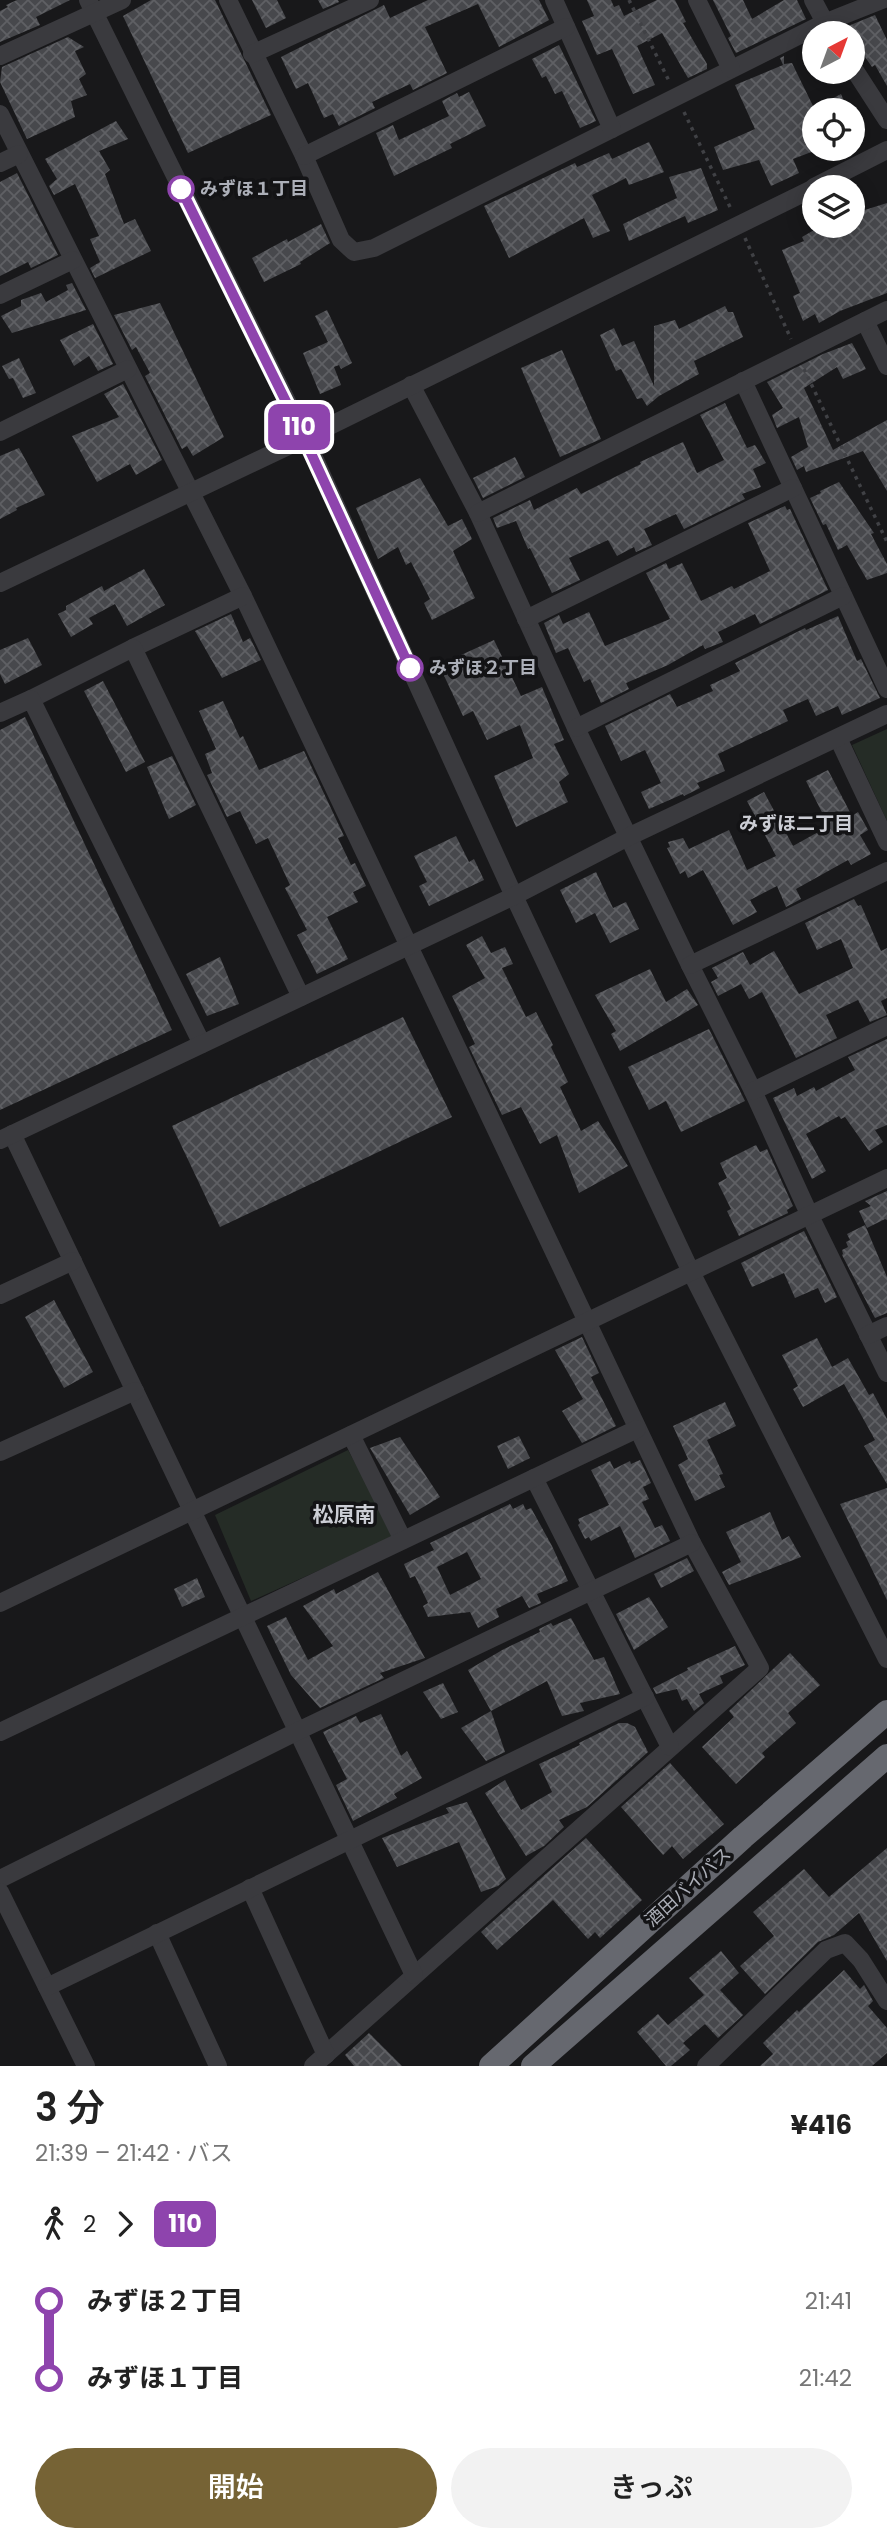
<!DOCTYPE html>
<html lang="ja">
<meta charset="utf-8">
<style>
:root{--surface:#fff;--page:#f2f2f2;--text:#222;--muted:#767676;--accent:#766335}
body{margin:0;font-family:Poppins,"Noto Sans JP",sans-serif;background:var(--page);color:var(--text);height:100vh;display:flex;flex-direction:column;font-size:26px;white-space:nowrap}
*{box-sizing:border-box;margin:0}
p{font-size:23px;color:var(--muted)}
.icon{flex:none;width:38px;height:38px;fill:none;stroke:currentColor;stroke-width:2;stroke-linecap:round;stroke-linejoin:round}
.map{position:relative;height:2066px;overflow:hidden}
.sheet{display:flex;flex-direction:column;background:var(--surface);flex:1}
.sheet>*{flex:none}
.badge{padding:0 14px;border-radius:10px;font-size:24px;line-height:46px}
.needle{width:46px;rotate:41deg}
.controls{position:absolute;left:802px;top:21px;display:grid;gap:14px}
.controls a{display:grid;place-items:center;width:63px;height:63px;border-radius:50%;background:var(--surface);box-shadow:0 4px 18px #0003;font-size:35px}
.map>.badge{position:absolute;translate:-50% -50%;box-shadow:0 0 0 4px #fff}
.legs{display:flex;align-items:center;gap:10px;height:77px;padding:0 35px;font-size:23px}
.legs p{margin-inline-start:auto}
.overview{display:flex;align-items:center;justify-content:space-between;height:119px;padding:0 35px}
h1{font-size:38px;font-weight:600;line-height:52px}
.cta{display:flex;gap:14px;margin-top:auto;padding:14px 35px}
.cta a{flex:1;height:80px;border-radius:42px;background:var(--accent);color:#fff;font-size:28px;font-weight:600;line-height:80px;text-align:center}
.cta a+a{background:var(--page);color:var(--text)}
ul{padding:0 35px;list-style:none}
li{display:flex;align-items:center;gap:24px;height:77px;font-size:26px}
li i{display:grid;place-items:center;width:10px;height:100%;margin:0 9px;background:currentColor}
li i::after{content:'';width:18px;height:18px;margin:-9px;border:5px solid;border-radius:50%;background:var(--surface)}
li p{margin-inline-start:auto}
li:first-child i{background:linear-gradient(#0000 50%,currentColor 0)}
li:last-child i{background:linear-gradient(currentColor 50%,#0000 0)}
.map>svg:first-child{display:block}
</style>
<div class="map">
<svg width="887" height="2066" viewBox="0 0 887 2066">
<defs>
<pattern id="building-cross-hatch" width="8" height="8" patternUnits="userSpaceOnUse" patternTransform="scale(1.75)"><rect width="8" height="8" fill="#47484c"/><path d="M0 0l8 8M0 8l8-8" fill="none" stroke="#5f6064"/></pattern>
</defs>
<rect width="100%" height="100%" fill="#18181a"/>
<g fill="#252c26">
<path d="M887,729V821L852,745Z"/>
<path d="M348,1450L395,1536L251,1601L215,1515Z"/>
</g>
<g fill="url(#building-cross-hatch)" fill-rule="evenodd">
<path d="M17,0H70L36,17L40,25L0,42V11L8,7L6,5Z"/>
<path d="M151,0H215L271,115L188,153L123,16Z"/>
<path d="M252,0H277L286,18L266,28Z"/>
<path d="M318,0H338L339,2L323,9Z"/>
<path d="M428,0H539L549,20L499,47L478,4L425,27L447,73L413,90L410,84L372,102L375,108L339,126L333,114L324,118L308,83L296,89L281,57L384,5L390,18Z"/>
<path d="M587,0H611L614,7L619,5L624,16L657,0H675L686,22L683,23L707,64V69L688,78L662,33L637,46L655,85L633,94L612,49L597,55L582,21L594,16Z"/>
<path d="M713,0H743L752,19L784,0H797L806,19L736,53L728,38L731,36Z"/>
<path d="M875,15L887,40V86L875,65L872,67L856,44L848,26Z"/>
<path d="M68,37L84,47L75,51L86,74L79,79L87,95L71,101L75,117L27,139L0,82L2,67Z"/>
<path d="M559,45L596,121L580,128L562,91L555,94L546,76L542,78L532,59Z"/>
<path d="M784,56V64L792,63L814,108L841,94L848,110H814V151L793,159L799,173L771,186L759,160L723,170L714,147L755,129L735,85L783,65L780,58Z"/>
<path d="M469,92L486,126L450,144L452,148L394,176L376,133L393,125L399,140L449,116L442,101L457,93L459,97Z"/>
<path d="M116,121L128,139L99,151L110,170L105,174L124,224L135,219L151,251L95,278L90,268L100,262L90,239L99,236L75,184L54,195L49,186L57,179L45,159Z"/>
<path d="M649,142L664,172L629,185L626,178L592,195L610,231L593,238L584,218L509,258L484,206L575,163L577,167L609,153L612,159Z"/>
<path d="M701,168L718,210L688,223L685,216L629,241L623,224L677,198L669,177Z"/>
<path d="M17,173L58,255L31,268L28,262L0,276V182Z"/>
<path d="M887,203V293L840,311L819,323L815,314L803,321L793,296L800,293L782,250L804,241L802,237L821,226H852V214Z"/>
<path d="M321,224L330,243L300,262L301,264L264,282L252,258L287,239L288,242Z"/>
<path d="M72,283L86,310L12,333L1,316L21,306V300L41,293L46,302L68,290L66,285Z"/>
<path d="M160,303L224,437L193,456L187,446L182,449L145,376L150,373L136,347L132,350L114,315Z"/>
<path d="M725,306L728,312H733L743,337L694,361L699,374L659,396L647,406L642,398L637,399L621,369L616,371L600,335L614,328L622,346L634,341L654,386V326L675,320L679,329Z"/>
<path d="M327,310L352,363L341,369L339,365L334,367L341,385L320,394L303,353L328,342L315,316Z"/>
<path d="M93,324L113,364L98,371L89,356L74,366L60,340Z"/>
<path d="M852,343L866,369L843,379L837,367L804,388L833,450L887,420V491L863,451L806,472L804,466L797,470L791,457L808,447L799,417L777,428L772,415L783,408L767,382L823,354Z"/>
<path d="M562,350L601,439L560,457L521,368Z"/>
<path d="M19,358L36,393L23,398L13,378L9,379L2,366Z"/>
<path d="M123,384L162,460L136,475L130,464L97,482L72,436L119,417L104,394Z"/>
<path d="M725,403L747,448L755,445L766,463L753,469L761,487L742,494L745,499L684,529L676,514L644,529L652,545L636,552L634,547L617,556L608,540L569,558L580,580L552,593L530,548L528,549L516,521L497,528L493,518L530,500L534,510L577,488L581,494L641,464L640,462L683,442L697,473L724,460L700,415Z"/>
<path d="M19,448L45,495L16,508L17,510L0,519V456Z"/>
<path d="M515,457L525,477L483,498L473,478Z"/>
<path d="M420,478L448,526L462,519L472,539L453,551L475,598L432,620L424,603L430,599L411,562L406,565L398,547L378,559L356,508Z"/>
<path d="M839,482L874,533L871,534L887,564V573L867,580L847,545L838,550L826,524L823,525L810,498L821,493L820,491Z"/>
<path d="M785,506L787,510L790,509L828,590L760,624L755,614L718,632L723,642L705,649L703,645L668,665L626,683L629,689L601,703L590,679L584,682L568,648L556,653L544,623L559,615L563,624L589,612L605,646L670,619L646,573L666,563L669,569L682,563L701,601L732,586L734,589L770,571L748,523Z"/>
<path d="M144,569L165,605L127,626L115,604L89,618L93,624L71,637L58,614L66,610V606L102,586L104,591Z"/>
<path d="M231,614L243,642L250,638L261,660L222,678L195,631Z"/>
<path d="M838,616L857,661L861,659L880,698L842,715L838,706L816,716L808,699L783,710L788,721L718,754L725,771L697,783L700,788L684,796L683,794L649,809L641,792L661,783L645,750L621,761L605,726L670,694L677,707L713,691L710,685L740,671L735,663L805,628L806,630Z"/>
<path d="M28,638L42,665L5,684L0,674V650Z"/>
<path d="M494,640L521,696L542,687L564,740L554,744L569,774L559,782L568,802L516,827L494,776L533,758L520,725L487,740L473,711L463,716L439,665Z"/>
<path d="M103,681L145,762L126,772L84,691Z"/>
<path d="M223,701L240,738L243,736L259,770L304,751L344,836L338,838L351,865L355,863L366,886L353,892L358,902L327,917L348,959L317,974L297,935L307,930L285,888L290,885L268,838L256,844L240,811L227,817L207,775L212,773L205,754L216,749L199,711Z"/>
<path d="M25,717L172,1030L0,1110V730Z"/>
<path d="M172,756L196,805L169,819L147,767Z"/>
<path d="M828,770L852,816L858,812L868,830L860,835L871,854L851,865L848,860L796,889L801,899L786,907L777,886L750,900L757,912L733,925L703,870L688,878L685,871L680,874L667,848L670,847L668,842L683,838L689,849L729,830L747,870L776,856L747,801L764,792L793,846L829,826L806,781Z"/>
<path d="M456,836L469,862L474,859L484,880L429,906L419,886L427,882L414,856Z"/>
<path d="M596,872L613,908L626,902L639,929L610,943L595,913L576,923L560,890Z"/>
<path d="M854,899L858,906L861,905L881,951L887,948V998L881,1001L887,1015L870,1022L858,1000L826,1015L837,1038L796,1058L762,992L749,999L741,984L718,996L711,982L718,978L712,968L743,952L750,965L774,951L799,994L853,968L841,939L817,950L805,923Z"/>
<path d="M482,936L491,953L505,947L513,964L502,968L526,1017L536,1012L553,1045L551,1047L568,1082L560,1087L581,1131L598,1121L628,1166L579,1193L557,1135L540,1144L521,1107L502,1115L469,1047L475,1044L452,996L485,978L466,945Z"/>
<path d="M220,957L239,1004L207,1016L186,974Z"/>
<path d="M650,969L666,1002L687,989L698,1005L620,1051L611,1034L616,1031L595,995Z"/>
<path d="M403,1017L452,1117L220,1227L172,1126Z"/>
<path d="M709,1029L745,1101L681,1132L666,1101L649,1110L628,1067Z"/>
<path d="M887,1039V1125L875,1130L883,1142L869,1151L845,1117L841,1119L839,1116L806,1134L826,1171L812,1179L773,1098L794,1088L797,1096L814,1087L816,1091L855,1070L848,1057Z"/>
<path d="M756,1145L760,1152L767,1149L793,1206L787,1210L788,1213L739,1236L727,1211L731,1209L718,1183L727,1178L720,1163Z"/>
<path d="M887,1191V1220L885,1219L867,1228L859,1211L871,1206L865,1201Z"/>
<path d="M865,1225L887,1277V1313L875,1318L842,1255L843,1254L842,1250L848,1247L846,1242L850,1240L847,1234Z"/>
<path d="M804,1231L837,1297L825,1303L818,1288L795,1298L784,1273L752,1287L741,1263Z"/>
<path d="M54,1300L93,1372L64,1388L25,1317Z"/>
<path d="M582,1337L599,1373L591,1377L616,1426L582,1443L562,1411L583,1399L555,1350Z"/>
<path d="M817,1338L832,1367L848,1358L869,1395L873,1393L887,1419V1484L864,1446L875,1440L844,1384L803,1407L793,1389L798,1386L782,1355Z"/>
<path d="M725,1402L736,1426L707,1440L723,1474L719,1475L725,1487L695,1501L678,1465L688,1459L673,1426Z"/>
<path d="M519,1436L530,1458L508,1469L497,1446Z"/>
<path d="M400,1437L440,1497L410,1515L370,1448Z"/>
<path d="M640,1460L651,1483L643,1487L649,1499L642,1502L655,1528L662,1525L670,1541L635,1558L620,1526L591,1541L589,1537L585,1539L578,1525L580,1523L578,1519L609,1505L591,1470L610,1461L614,1469L630,1461L631,1464Z"/>
<path d="M887,1488V1600L840,1504Z"/>
<path d="M510,1504L513,1509L523,1504L526,1510L531,1508L552,1546L568,1581L537,1594L541,1603L529,1608L522,1596L496,1609L499,1617L478,1628L470,1612L428,1617L423,1606L428,1603L415,1576L410,1578L404,1564L434,1550L430,1543ZM467,1552L481,1579L450,1595L437,1567Z"/>
<path d="M770,1512L782,1540L789,1536L801,1557L729,1585L722,1572L741,1562L726,1532Z"/>
<path d="M687,1558L694,1571L661,1588L654,1574Z"/>
<path d="M378,1572L425,1658L380,1673L384,1678L320,1708L291,1675L267,1626L286,1617L308,1660L333,1646L303,1606L334,1589L336,1594Z"/>
<path d="M197,1578L205,1597L182,1607L174,1589Z"/>
<path d="M649,1597L668,1627L634,1650L616,1614Z"/>
<path d="M571,1618L594,1660L604,1657L620,1694L580,1703L584,1711L562,1716L547,1681L491,1711L468,1670L504,1649L540,1632L539,1629L551,1623L553,1626Z"/>
<path d="M735,1646L745,1665L720,1676L723,1683L699,1694L704,1703L694,1711L687,1699L682,1701L677,1689L656,1694L653,1688L688,1670L687,1668Z"/>
<path d="M790,1653L820,1685L788,1713L796,1723L762,1753L765,1757L736,1784L702,1747L734,1717L729,1711Z"/>
<path d="M443,1683L458,1712L441,1719L423,1692Z"/>
<path d="M491,1711L505,1752L486,1761L461,1728Z"/>
<path d="M381,1714L401,1756L407,1751L422,1778L394,1794L397,1798L353,1821L336,1785L347,1779L323,1732L356,1716L360,1723Z"/>
<path d="M619,1723H627L635,1727L648,1752L587,1807L559,1820L564,1827L544,1846L526,1856L485,1793L505,1780L521,1810L552,1792L539,1764L580,1745L579,1743Z"/>
<path d="M670,1763L724,1824L683,1859L672,1846L663,1855L621,1807Z"/>
<path d="M467,1802L506,1879L498,1886L481,1892L459,1842L397,1867L382,1838L449,1813L446,1808Z"/>
<path d="M586,1838L642,1900L600,1938L595,1932L588,1939L553,1900L497,1950L481,1932Z"/>
<path d="M887,1848V1961L859,1913L834,1935L818,1942L765,1994L740,1966L774,1936L753,1912L804,1869L829,1897Z"/>
<path d="M721,1951L739,1973L720,1990L743,2015L718,2038L705,2024L683,2043L690,2050L671,2066H666L637,2032L658,2014L668,2025L704,1995L689,1978Z"/>
<path d="M844,1970L860,1989L864,1985L873,2001L868,2006L887,2028V2053L872,2066H760L773,2054L763,2043L797,2010L799,2012Z"/>
<path d="M369,2033L402,2066H354L345,2055Z"/>
</g>
<g fill="none" stroke-linecap="round" stroke-linejoin="round">
<g stroke="#404145" stroke-width="3.5" stroke-dasharray="3.5 5" stroke-linecap="butt">
<path d="M629,0L670,83"/>
<path d="M684,112L731,209"/>
<path d="M745,238L791,339"/>
<path d="M804,369L887,542"/>
</g>
<g stroke="#3a3a3e" stroke-width="18">
<path d="M88,0L305,438L514,896L691,1272L887,1659"/>
<path d="M228,0L304,156L341,240L354,252L374,248L824,23L882,0"/>
<path d="M554,0L612,129"/>
<path d="M697,0L731,69"/>
<path d="M813,0L829,30"/>
<path d="M252,54L370,0"/>
<path d="M0,56L122,0"/>
<path d="M852,66L887,120"/>
<path d="M0,114L243,596L692,1543L760,1668L313,2066"/>
<path d="M304,156L566,27"/>
<path d="M0,163L19,154"/>
<path d="M814,187L887,150"/>
<path d="M0,295L73,260"/>
<path d="M865,321L887,366"/>
<path d="M743,381L887,689"/>
<path d="M411,385L478,513L576,728L690,965L753,1091L810,1216L887,1373"/>
<path d="M0,432L128,369"/>
<path d="M478,513L887,310"/>
<path d="M0,583L305,438L814,188"/>
<path d="M526,619L793,488"/>
<path d="M133,648L243,596"/>
<path d="M31,699L133,648L301,997"/>
<path d="M0,713L31,699L202,1044"/>
<path d="M576,728L843,596"/>
<path d="M838,738L887,842"/>
<path d="M690,965L887,871"/>
<path d="M753,1091L887,1026"/>
<path d="M12,1134L414,1975"/>
<path d="M0,1140L514,896L628,837L887,714"/>
<path d="M0,1295L73,1261"/>
<path d="M868,1335L887,1326"/>
<path d="M351,1435L403,1540"/>
<path d="M0,1452L135,1391"/>
<path d="M534,1478L670,1747"/>
<path d="M0,1603L887,1178"/>
<path d="M0,1732L637,1429"/>
<path d="M0,1879L298,1731L692,1543"/>
<path d="M250,1888L326,2055"/>
<path d="M0,1892L86,2066"/>
<path d="M157,1933L218,2066"/>
<path d="M47,1987L645,1697"/>
<path d="M706,2066L826,1950L845,1943L861,1960L887,2001"/>
</g>
<g stroke="#66686f" stroke-width="24">
<path d="M491,2066L743,1837L887,1712"/>
<path d="M533,2066L887,1756"/>
</g>
</g>
<g fill="none" stroke-linecap="round" stroke-linejoin="round">
<g stroke="#fff" stroke-width="16">
<path id="line-1" d="M181,189L304,438L410,668"/>
</g>
<use href="#line-1" stroke="#8e44ad" stroke-width="10"/>
</g>
<g fill="#fff" stroke="#8e44ad" stroke-width="3.5">
<circle cx="181" cy="189" r="12"/>
<circle cx="410" cy="668" r="12"/>
</g>
<g text-anchor="middle" stroke-width="7" stroke-linejoin="round" paint-order="stroke">
<g font-size="18" font-weight="bold" fill="#acafb8" stroke="#131315" text-anchor="start">
<text x="200" y="195">みずほ１丁目</text>
<text x="429" y="674">みずほ２丁目</text>
</g>
<g font-size="18" fill="#acafb8" stroke="#131315">
<text transform="translate(688 1887) rotate(-42)" y="6">酒田バイパス</text>
</g>
<g font-size="19" font-weight="bold" fill="#ccced5" stroke="#131315">
<text x="796" y="830">みずほ二丁目</text>
</g>
<g font-size="21" font-weight="bold" fill="#ccced5" stroke="#131315">
<text x="344" y="1522">松原南</text>
</g>
</g>
</svg>
<div class="controls">
<a><svg class="needle" viewBox="-14 -14 28 28"><path d="M0-13l5 13h-10z" fill="#e53935"/><path d="M0 13l5-13h-10z" fill="#767676"/></svg></a>
<a><svg class="icon" aria-label="locate" viewBox="0 0 24 24"><circle cx="12" cy="12" r="6"/><path d="M12 2v4M12 18v4M2 12h4M18 12h4"/></svg></a>
<a><svg class="icon" aria-label="layers" viewBox="0 0 24 24"><path d="M12 4l9 5-9 5-9-5zM3 14l9 5 9-5"/></svg></a>
</div>
<b class="badge" style="left:299px;top:427px;background:#8e44ad;color:#fff">110</b>
</div>
<section class="sheet">
<div class="overview"><div><h1>3 分</h1><p>21:39 – 21:42 · バス</p></div><b>¥416</b></div>
<div class="legs"><svg class="icon" aria-label="walk" viewBox="0 0 24 24"><circle cx="13" cy="4" r="2"/><path d="M13 8l-2 6 4 7M11 14l-3 7M7 12l3-4h3l4 4"/></svg>2<svg class="icon" aria-label="forward" viewBox="0 0 24 24"><path d="M9 5l7 7-7 7"/></svg><b class="badge" style="background:#8e44ad;color:#fff">110</b></div>
<ul>
<li><i style="color:#8e44ad"></i><b>みずほ２丁目</b><p>21:41</p></li>
<li><i style="color:#8e44ad"></i><b>みずほ１丁目</b><p>21:42</p></li>
</ul>
<div class="cta"><a>開始</a><a>きっぷ</a></div>
</section>
